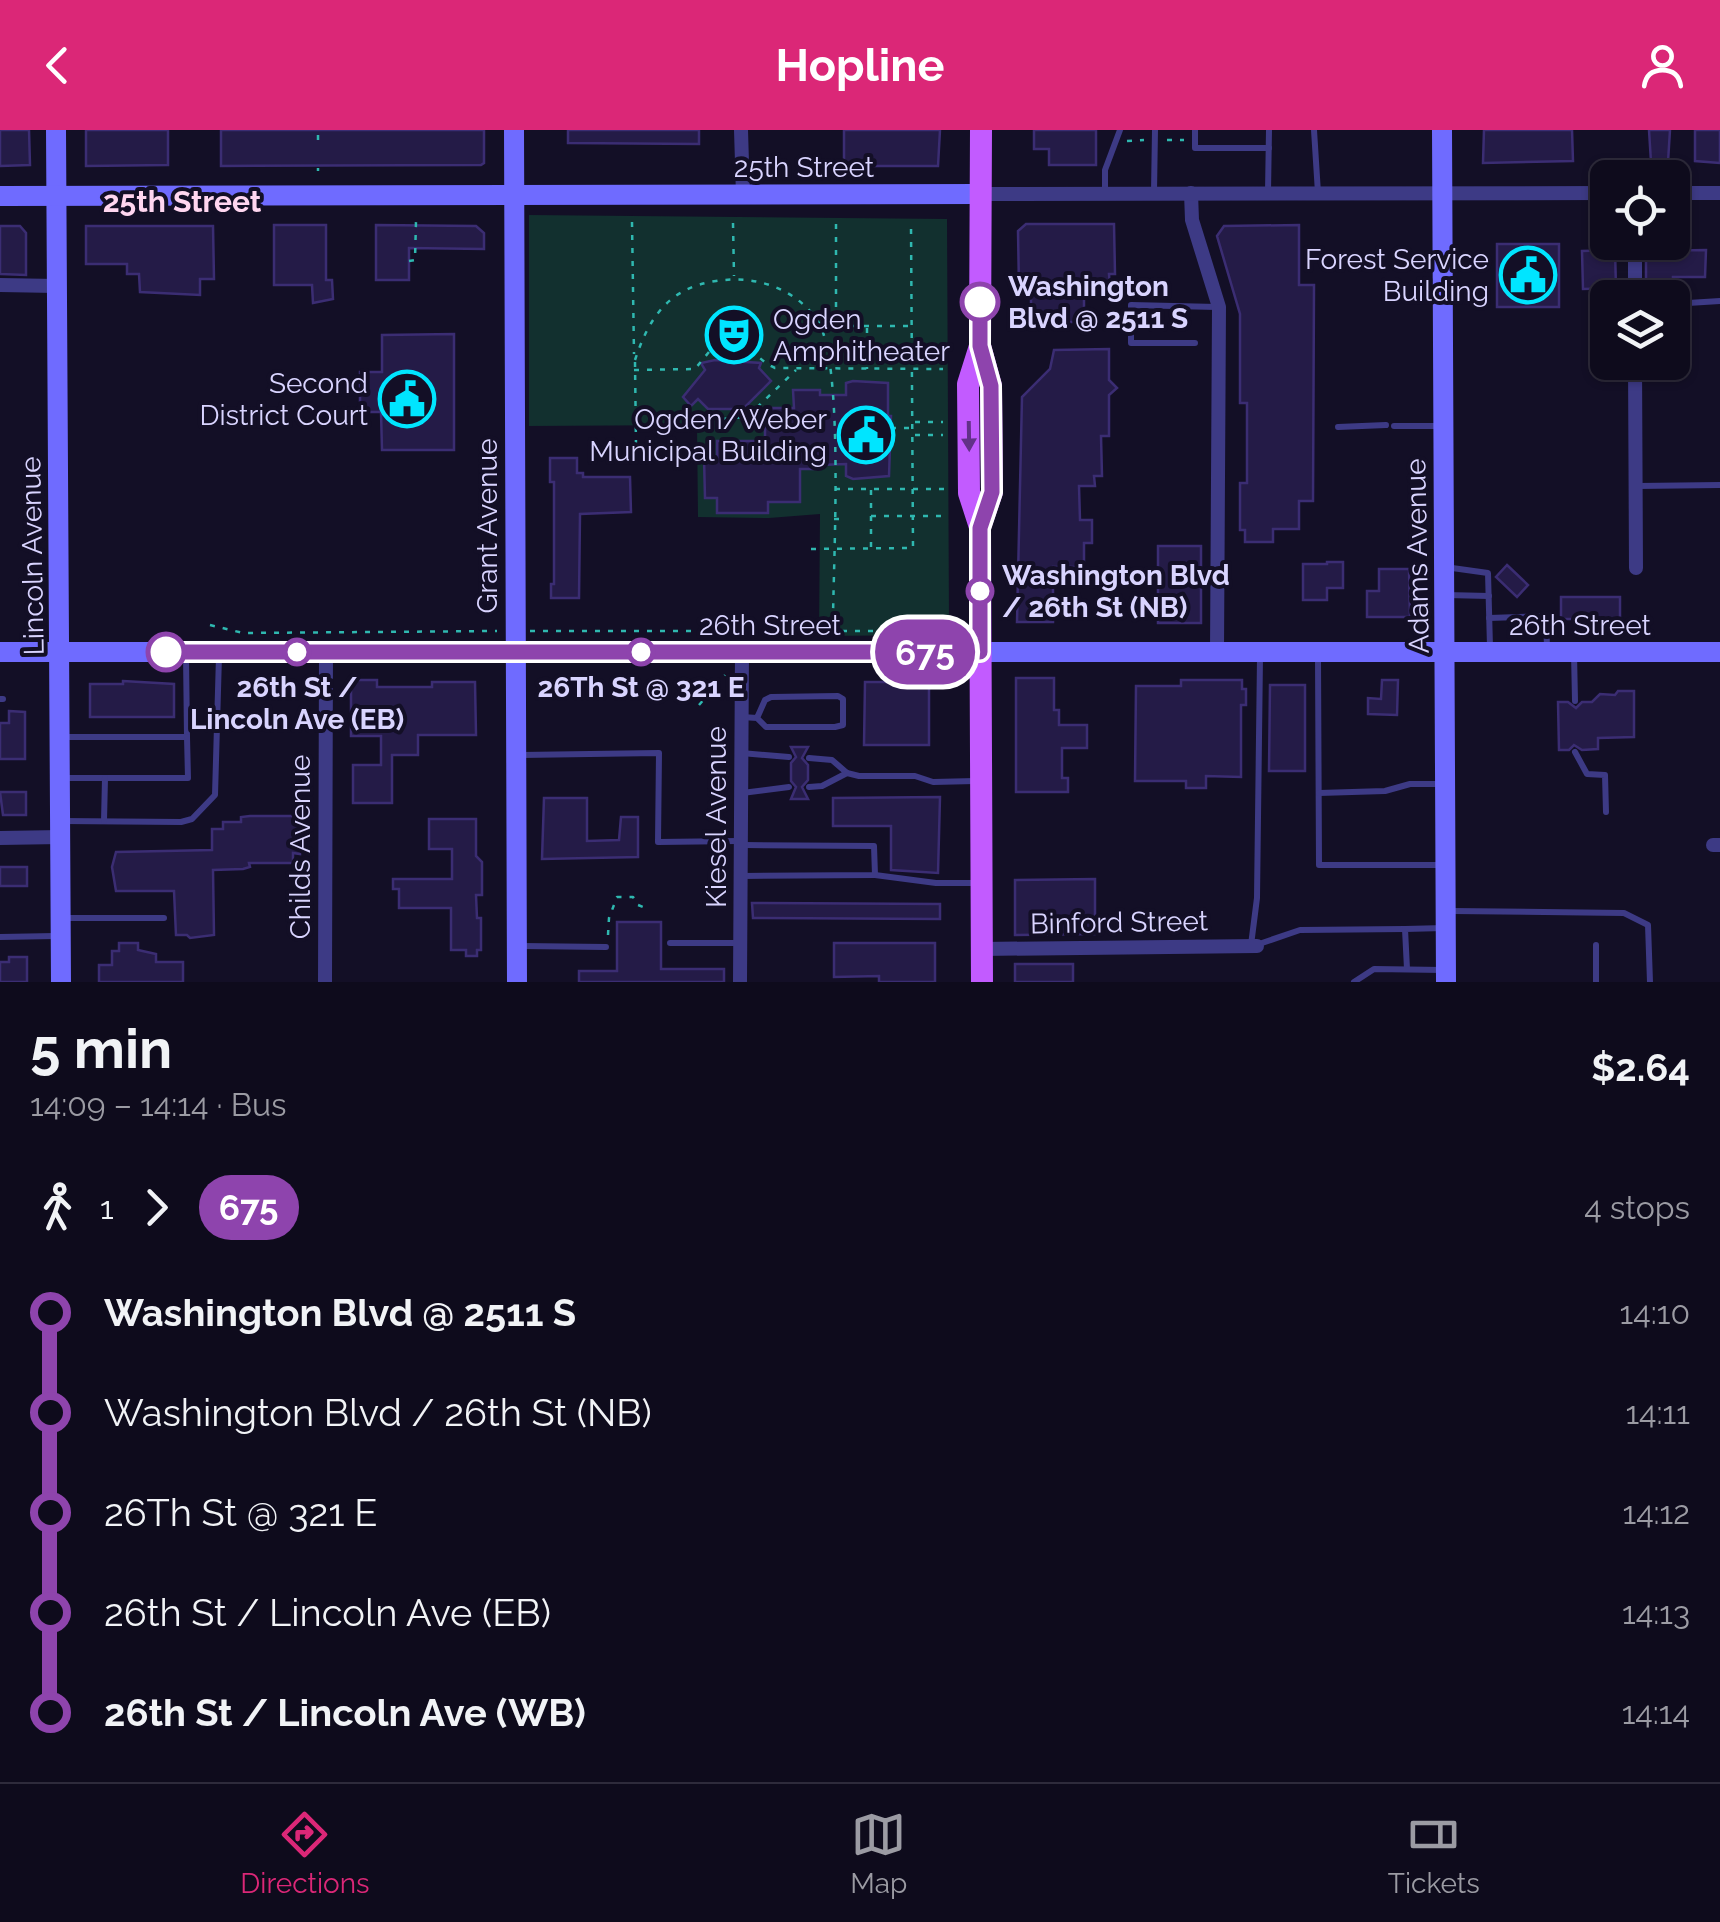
<!DOCTYPE html>
<meta charset="utf-8">
<style>
:root{--surface:#0e0b1c;--page:#1c1929;--text:#f1f3f6;--muted:#9b9ba3;--line:#2e2b3b;--accent:#db2777}
body{margin:0;font-family:Raleway,sans-serif;background:var(--page);color:var(--text);height:100vh;display:flex;flex-direction:column;font-size:38px;white-space:nowrap}
*{box-sizing:border-box;margin:0}
p{font-size:32px;color:var(--muted)}
.icon{flex:none;width:55px;height:55px;fill:none;stroke:currentColor;stroke-width:2;stroke-linecap:round;stroke-linejoin:round}
.map{position:relative;height:852px;overflow:hidden}
.details{display:flex;flex-direction:column;background:var(--surface);flex:1}
.details>*{flex:none}
.badge{padding:0 20px;border-radius:32px;font-size:35px;line-height:65px}
.controls{position:absolute;left:1590px;top:30px;display:grid;gap:20px}
.controls a{display:grid;place-items:center;width:100px;height:100px;border-radius:15px;background:var(--surface);box-shadow:0 2px 8px #0004,0 0 0 2px var(--line);font-size:50px}
.map>.badge{position:absolute;translate:-50% -50%;box-shadow:0 0 0 5px #fff}
.legs{display:flex;align-items:center;gap:15px;height:110px;padding:0 30px;font-size:32px}
.legs p{margin-inline-start:auto}
.overview{display:flex;align-items:center;justify-content:space-between;height:170px;padding:0 30px}
h1{font-size:55px;font-weight:700;line-height:75px}
ul{padding:0 30px;list-style:none}
li{display:flex;align-items:center;gap:35px;height:100px;font-size:38px}
li i{display:grid;place-items:center;width:15px;height:100%;margin:0 12px;background:currentColor}
li i::after{content:'';width:25px;height:25px;margin:-12px;border:8px solid;border-radius:50%;background:var(--surface)}
li p{margin-inline-start:auto}
li:first-child i{background:linear-gradient(#0000 50%,currentColor 0)}
li:last-child i{background:linear-gradient(currentColor 50%,#0000 0)}
header{display:flex;justify-content:space-between;align-items:center;height:130px;padding:0 30px;background:var(--accent);color:#fff;font-size:45px;font-weight:700}
.menu{display:flex;justify-content:space-around;align-items:center;height:140px;border-top:2px solid var(--line);background:var(--surface);font-size:28px;color:var(--muted)}
.menu a{display:grid;justify-items:center;gap:5px}
.menu .current{color:var(--accent)}
.map>svg:first-child{display:block}
</style>
<header><svg class="icon" aria-label="back" viewBox="0 0 24 24"><path d="M15 5l-7 7 7 7"/></svg>Hopline<svg class="icon" aria-label="person" viewBox="0 0 24 24"><circle cx="12" cy="8" r="4"/><path d="M4 21q1-7 8-7t8 7"/></svg></header>
<div class="map">
<svg width="1720" height="852" viewBox="0 0 1720 852">
<rect width="100%" height="100%" fill="#130f26"/>
<path fill="#12302f" d="M529,85L947,89L949,489V495L940,505L819,506L820,384L769,388L698,387L697,295L529,296Z"/>
<g fill="#241b47" stroke="#3b2d73" stroke-width="2.5">
<path d="M0,0H29L30,35L0,36Z"/>
<path d="M86,0H168V35L86,36Z"/>
<path d="M221,0H484V33L481,35L221,36Z"/>
<path d="M568,0H699V14L568,13Z"/>
<path d="M844,0H940L938,36H844Z"/>
<path d="M1034,0H1096V35H1049V19H1034Z"/>
<path d="M1484,0H1572L1573,31L1483,33Z"/>
<path d="M1649,0H1670L1668,32H1651Z"/>
<path d="M1695,0H1720V33L1695,31Z"/>
<path d="M1026,94H1114L1115,144H1109L1110,158H1084V192H1031V159H1019L1018,101Z"/>
<path d="M274,95H326V150H332L333,169L313,173L312,155H274Z"/>
<path d="M376,95L476,96L484,103V119L409,118V150H376Z"/>
<path d="M1299,95V155H1314L1313,371H1299V399H1273V412H1245V400H1240V353H1247V273H1240V184L1217,106L1224,96Z"/>
<path d="M0,96H20L26,103V145L0,144Z"/>
<path d="M86,96H213L214,149H200V165L140,162L139,144H127V134H86Z"/>
<rect x="1497" y="114" width="62" height="63"/>
<path d="M1615,120L1616,158L1583,159L1582,121Z"/>
<path d="M1706,120L1705,147H1673V151L1646,152V121Z"/>
<path d="M454,204V320H382L381,282H360V242H382V205Z"/>
<path d="M1109,219V250L1117,258L1109,265V306H1101L1102,346H1094L1095,356H1079L1080,390H1092V413H1084V437H1053V492H1017L1022,267L1050,239L1054,220Z"/>
<path d="M715,230L761,233L759,238L771,251L743,279H708L698,269L691,276L683,267L705,240L701,233Z"/>
<path d="M853,251L888,253V286H891L889,346L853,349L846,346V334L820,335V339H800V372H768V383H717V368H705L704,327H717V311H765V278H794L793,260H820V265H846V253Z"/>
<path d="M550,328H577V343H583V347H630L631,382L580,384L579,468H551V454H554V352H550Z"/>
<rect x="1158" y="416" width="43" height="77"/>
<path d="M1327,432H1343V458H1327V470H1303V434H1327Z"/>
<path d="M1507,435L1528,455L1517,467L1496,447Z"/>
<path d="M1379,439H1409L1410,487H1367V461H1379Z"/>
<rect x="1561" y="467" width="59" height="22"/>
<path d="M1016,548H1054V580H1059V595H1087V618H1062V648H1068V662H1016Z"/>
<path d="M351,550H377V557H432V552H475L476,605H418V625H392V673H353V635H381V606H351Z"/>
<path d="M1181,550H1242V559H1246V575H1241V647L1206,646V658H1186V651H1135L1136,556H1181Z"/>
<path d="M1382,550H1398L1397,585L1368,584V568L1381,569Z"/>
<path d="M123,551L174,554V587H90V554H123Z"/>
<path d="M865,552H929V615H864Z"/>
<path d="M1270,555H1305V641H1269Z"/>
<path d="M1618,561H1634V607L1598,608V619L1582,620L1574,615L1569,620H1559L1558,572H1568L1576,578L1582,572H1592L1600,564L1615,565Z"/>
<path d="M9,581L25,582V629H0V593H9Z"/>
<path d="M791,617H808L802,628L808,635V650L802,657L808,669H791L796,657L791,651V633L796,627Z"/>
<path d="M0,662H26V685H3Z"/>
<path d="M940,667L938,743L891,740V696H833V668Z"/>
<path d="M544,668H587V711L619,710L621,687H638V727L542,729Z"/>
<path d="M250,686H300V724L293,723V733H249L250,737L243,739L213,740L214,805L190,808L187,805H176L174,761H116L112,737L116,722L212,720V699H223V692H241V687Z"/>
<path d="M429,689H476V726L482,732V765H476L477,788H481V820H477V826H466V820H451V778H399V759H393V749H452V719H429Z"/>
<rect x="0" y="737" width="27" height="19"/>
<path d="M1095,749V804L1015,805V750Z"/>
<path d="M752,773L940,774V789L753,788Z"/>
<path d="M617,792H661V839H724V852H579V841H617Z"/>
<path d="M119,813H138V820L156,824V832H183V852H99V835H112V821H119Z"/>
<path d="M834,813H935V852H879V846L834,847Z"/>
<path d="M9,827H27V852H0V832H9Z"/>
<rect x="1015" y="834" width="58" height="18"/>
</g>
<g fill="none" stroke-linecap="round" stroke-linejoin="round">
<g stroke="#2fb8b0" stroke-width="2.5" stroke-dasharray="5 8" stroke-linecap="butt">
<path d="M318,10V0"/>
<path d="M1167,10H1184"/>
<path d="M1127,11L1144,10"/>
<path d="M318,38V41"/>
<path d="M632,92L634,224"/>
<path d="M733,93L734,146"/>
<path d="M836,94V196H912"/>
<path d="M409,131L415,130L416,91"/>
<path d="M867,198V239"/>
<path d="M635,230C649,188 668,158 716,151C754,145 794,157 817,190C845,229 833,435 833,493"/>
<path d="M635,232L636,316"/>
<path d="M634,240L695,239L713,217L732,211C752,215 758,231 775,238L943,239"/>
<path d="M722,289L747,287L796,240"/>
<path d="M915,292H943"/>
<path d="M891,298H912"/>
<path d="M915,305H943"/>
<path d="M835,359H944"/>
<path d="M871,360V417"/>
<path d="M871,386H944"/>
<path d="M834,389H846"/>
<path d="M811,419L913,418L911,94"/>
<path d="M210,495L243,503L497,501"/>
<path d="M530,501H944"/>
<path d="M699,575L725,545"/>
<path d="M608,805L609,788L617,767H633L638,775L643,777"/>
</g>
<g stroke="#3d3a85" stroke-width="6">
<path d="M1195,0V18H1269"/>
<path d="M1314,0L1318,63"/>
<path d="M1105,61V40L1120,0"/>
<path d="M1154,62L1155,0"/>
<path d="M1268,62L1269,0"/>
<path d="M1672,174L1720,171"/>
<path d="M1195,213H1131V175L1217,177"/>
<path d="M1394,296H1437"/>
<path d="M1338,297L1386,295"/>
<path d="M1637,356L1720,355"/>
<path d="M1445,437L1488,443L1490,517"/>
<path d="M1446,465L1489,466"/>
<path d="M1489,488L1546,486L1547,518"/>
<path d="M1574,523L1575,571"/>
<path d="M1318,528L1319,735H1439"/>
<path d="M0,569H3"/>
<path d="M742,587L757,588L766,597H835L843,595V569L838,566L771,567L765,570L757,588"/>
<path d="M62,607H187L186,525"/>
<path d="M1575,622L1587,644L1605,645L1606,682"/>
<path d="M741,623L789,627"/>
<path d="M521,625L659,623L658,712L738,711"/>
<path d="M809,628L832,630L847,643L859,646H915L933,652L975,651"/>
<path d="M65,648H188L187,607"/>
<path d="M809,657L822,656L847,643"/>
<path d="M742,663L789,657"/>
<path d="M1319,663L1385,661L1410,654H1441"/>
<path d="M62,691L181,692L192,689L215,665L219,526"/>
<path d="M104,691L105,648"/>
<path d="M875,745L936,753H978"/>
<path d="M742,746L875,745L874,716L744,715"/>
<path d="M1452,781L1624,783L1648,795L1650,852"/>
<path d="M65,788H164"/>
<path d="M0,807L55,806"/>
<path d="M670,813H739"/>
<path d="M1259,814L1300,800L1405,799"/>
<path d="M1251,815L1257,768L1260,527"/>
<path d="M1596,815V852"/>
<path d="M522,816L606,817"/>
<path d="M1407,839L1405,799L1444,798"/>
<path d="M1354,852L1374,839L1443,840"/>
</g>
<g stroke="#3d3a85" stroke-width="14">
<path d="M741,0L743,65"/>
<path d="M1191,63L1192,90L1219,177L1217,522"/>
<path d="M1672,63H1720"/>
<path d="M980,64L1608,63"/>
<path d="M1635,112V168"/>
<path d="M0,155L56,156"/>
<path d="M1635,232L1636,438"/>
<path d="M0,708L61,707"/>
<path d="M1713,715H1720"/>
<path d="M982,819L1257,816"/>
<path d="M325,852L326,522"/>
<path d="M740,852L742,522"/>
</g>
<g stroke="#6f6bff" stroke-width="20">
<path d="M56,0L61,852"/>
<path d="M514,0L517,852"/>
<path d="M1442,0L1446,852"/>
<path d="M0,66L980,64"/>
<path d="M0,522H1720"/>
</g>
<g stroke="#c25bff" stroke-width="22">
<path d="M980,216L968,254L969,363L980,397L982,852"/>
<path d="M980,397L992,362L991,256L980,216L981,0"/>
</g>
</g>
<defs><path id="oneway-solid" d="M-6-.8H1V-3.2L6.5 0L1 3.2V.8H-6Z" transform="scale(2.5)"/></defs>
<use fill="#623188" href="#oneway-solid" transform="translate(969 306) rotate(89)"/>
<g fill="none" stroke-linecap="round" stroke-linejoin="round">
<g stroke="#fff" stroke-width="22">
<path id="line-1" d="M166,522H980V398L992,362L991,256L980,216V172"/>
</g>
<use href="#line-1" stroke="#8e44ad" stroke-width="15"/>
</g>
<defs>
<g id="civic-ring" transform="scale(2.875)"><circle r="9.5" fill="#130f26" stroke="#00e5ff" stroke-width="1.5"/><path d="M-.6-6.5H3V-4.5H.6V-3L4-1V1h2V6H-6V1h2V-1L-.6-3ZM-1.2 2.5V6h2.4V2.5Z" fill="#00e5ff"/></g>
<g id="theatre-ring" transform="scale(2.875)"><circle r="9.5" fill="#130f26" stroke="#00e5ff" stroke-width="1.5"/><path d="M-5-5.5Q0-4 5-5.5V0Q5 5 0 6Q-5 5-5 0ZM-3.3-2.5H-1v1.5H-3.3ZM1-2.5H3.3v1.5H1ZM-2.8 1Q0 5.5 2.8 1Z" fill="#00e5ff"/></g>
</defs>
<g fill-rule="evenodd">
<use href="#civic-ring" x="1528" y="145"/>
<use href="#theatre-ring" x="734" y="205"/>
<use href="#civic-ring" x="407" y="269"/>
<use href="#civic-ring" x="866" y="305"/>
</g>
<g fill="#fff" stroke="#8e44ad" stroke-width="5">
<circle cx="980" cy="172" r="18"/>
<circle cx="980" cy="461" r="12"/>
<circle cx="166" cy="522" r="18"/>
<circle cx="297" cy="522" r="12"/>
<circle cx="641" cy="522" r="12"/>
</g>
<g text-anchor="middle" stroke-width="8" stroke-linejoin="round" paint-order="stroke">
<g font-size="28" fill="#d9d4ff" stroke="#130f26">
<text x="804" y="47">25th Street</text>
<text transform="translate(487 396) rotate(-90)" y="10">Grant Avenue</text>
<text transform="translate(32 426) rotate(-91)" y="10">Lincoln Avenue</text>
<text transform="translate(1417 426) rotate(-91)" y="10">Adams Avenue</text>
<text x="770" y="505">26th Street</text>
<text x="1580" y="505">26th Street</text>
<text transform="translate(716 687) rotate(-90)" y="10">Kiesel Avenue</text>
<text transform="translate(300 717) rotate(-90)" y="10">Childs Avenue</text>
<text transform="translate(1119 792) rotate(-1)" y="10">Binford Street</text>
</g>
<g font-size="28" fill="#d9d4ff" stroke="#130f26" text-anchor="end">
<text x="1489" y="139">Forest Service<tspan x="1489" dy="32">Building</tspan></text>
<text x="773" y="199" text-anchor="start">Ogden<tspan x="773" dy="32">Amphitheater</tspan></text>
<text x="368" y="263">Second<tspan x="368" dy="32">District Court</tspan></text>
<text x="827" y="299">Ogden/Weber<tspan x="827" dy="32">Municipal Building</tspan></text>
</g>
<g font-size="28" font-weight="bold" fill="#d9d4ff" stroke="#130f26" text-anchor="start">
<text x="1008" y="166">Washington<tspan x="1008" dy="32">Blvd @ 2511 S</tspan></text>
<text x="1002" y="455">Washington Blvd<tspan x="1002" dy="32">/ 26th St (NB)</tspan></text>
<text x="297" y="567" text-anchor="middle">26th St /<tspan x="297" dy="32">Lincoln Ave (EB)</tspan></text>
<text x="641" y="567" text-anchor="middle">26Th St @ 321 E</text>
</g>
<g font-size="30" font-weight="bold" fill="#ffd6f0" stroke="#130f26">
<text x="182" y="82">25th Street</text>
</g>
</g>
</svg>
<div class="controls">
<a><svg class="icon" aria-label="locate" viewBox="0 0 24 24"><circle cx="12" cy="12" r="6"/><path d="M12 2v4M12 18v4M2 12h4M18 12h4"/></svg></a>
<a><svg class="icon" aria-label="layers" viewBox="0 0 24 24"><path d="M12 4l9 5-9 5-9-5zM3 14l9 5 9-5"/></svg></a>
</div>
<b class="badge" style="left:925px;top:522px;background:#8e44ad;color:#fff">675</b>
</div>
<section class="details">
<div class="overview"><div><h1>5 min</h1><p>14:09 – 14:14 · Bus</p></div><b>$2.64</b></div>
<div class="legs"><svg class="icon" aria-label="walk" viewBox="0 0 24 24"><circle cx="13" cy="4" r="2"/><path d="M13 8l-2 6 4 7M11 14l-3 7M7 12l3-4h3l4 4"/></svg>1<svg class="icon" aria-label="forward" viewBox="0 0 24 24"><path d="M9 5l7 7-7 7"/></svg><b class="badge" style="background:#8e44ad;color:#fff">675</b><p>4 stops</p></div>
<ul>
<li><i style="color:#8e44ad"></i><b>Washington Blvd @ 2511 S</b><p>14:10</p></li>
<li><i style="color:#8e44ad"></i><span>Washington Blvd / 26th St (NB)</span><p>14:11</p></li>
<li><i style="color:#8e44ad"></i><span>26Th St @ 321 E</span><p>14:12</p></li>
<li><i style="color:#8e44ad"></i><span>26th St / Lincoln Ave (EB)</span><p>14:13</p></li>
<li><i style="color:#8e44ad"></i><b>26th St / Lincoln Ave (WB)</b><p>14:14</p></li>
</ul>
</section>
<nav class="menu">
<a class="current"><svg class="icon" aria-label="directions" viewBox="0 0 24 24"><path d="M12 3l9 9-9 9-9-9zM9 14v-3h6M13 9l2 2-2 2"/></svg>Directions</a>
<a><svg class="icon" aria-label="map" viewBox="0 0 24 24"><path d="M3 6l6-2 6 2 6-2v14l-6 2-6-2-6 2zM9 4v14M15 6v14"/></svg>Map</a>
<a><svg class="icon" aria-label="tickets" viewBox="0 0 24 24"><path d="M3 7h18v10H3zM15 7v10"/></svg>Tickets</a>
</nav>
